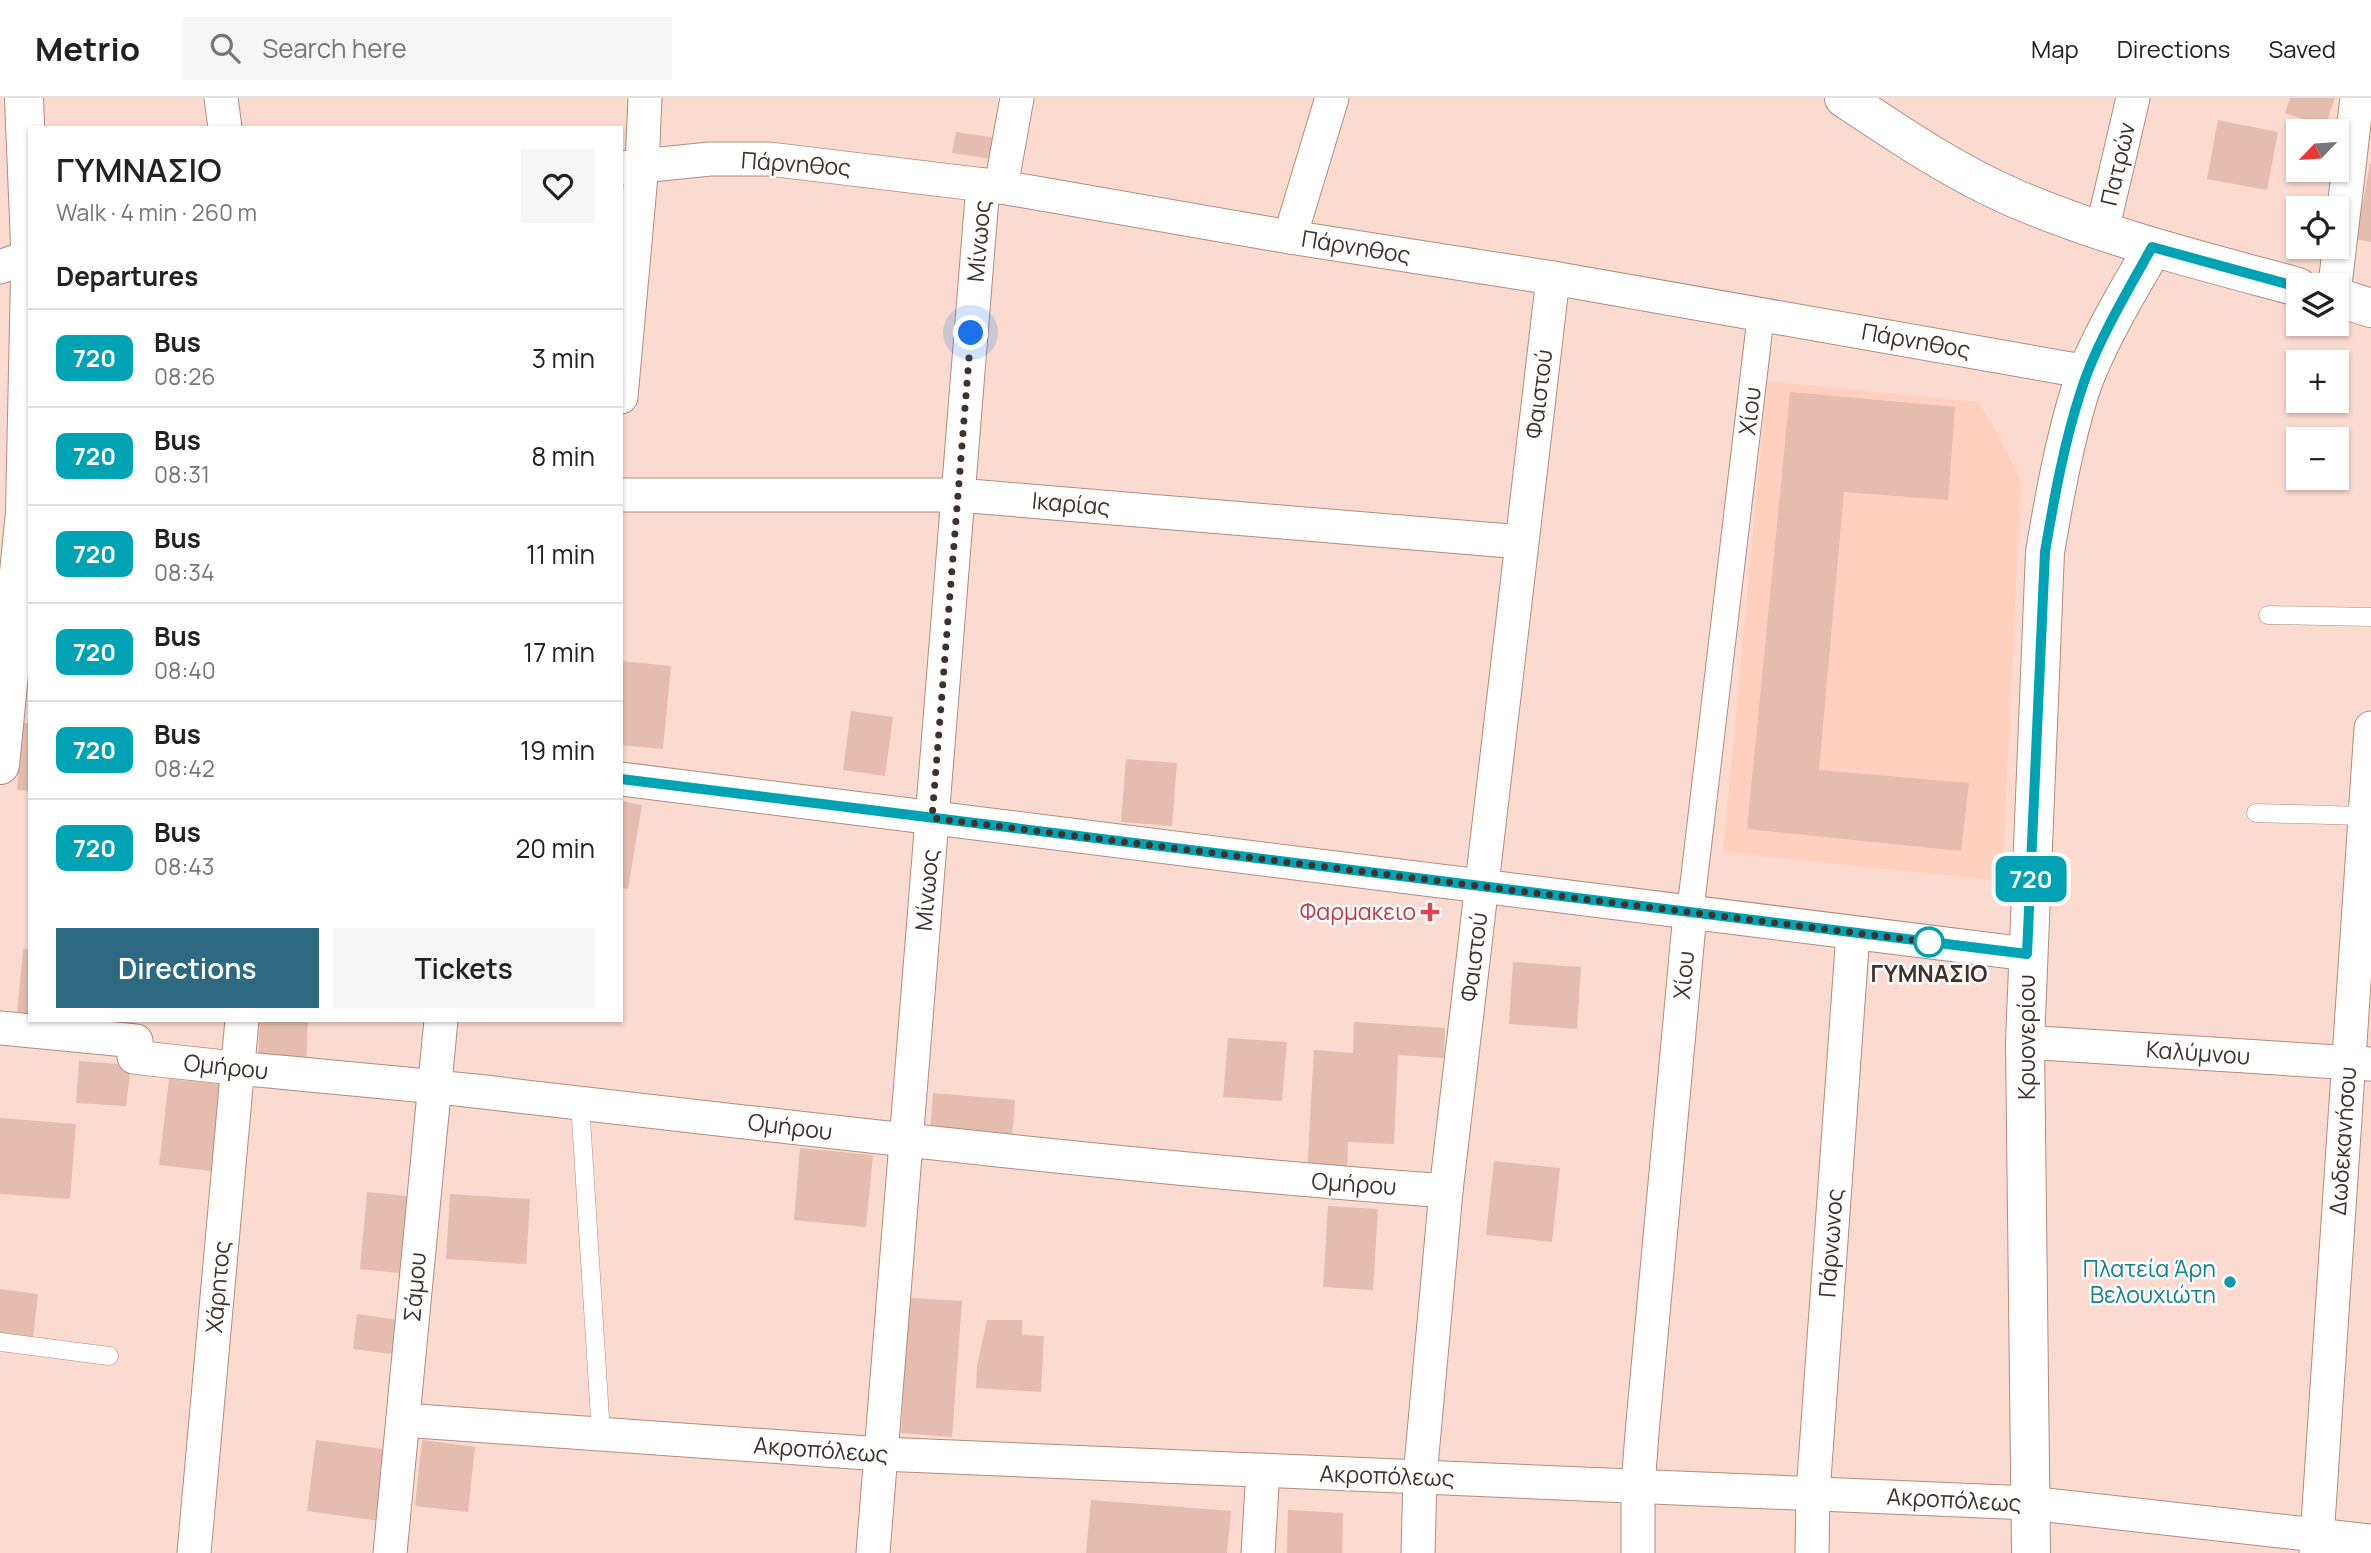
<!DOCTYPE html>
<meta charset="utf-8">
<style>
:root{--surface:#fff;--page:#f6f6f6;--text:#222;--muted:#767676;--line:#e0e0e0;--accent:#2d6980}
body{margin:0;font-family:Manrope,sans-serif;background:var(--page);color:var(--text);height:100vh;display:flex;flex-direction:column;font-size:26px;white-space:nowrap}
*{box-sizing:border-box;margin:0}
p{font-size:23px;color:var(--muted)}
.icon{flex:none;width:38px;height:38px;fill:none;stroke:currentColor;stroke-width:2;stroke-linecap:round;stroke-linejoin:round}
.map{position:relative;flex:1;overflow:hidden}
.details{position:absolute;left:28px;top:28px;width:595px;height:896px;display:flex;flex-direction:column;background:var(--surface);border-radius:0px;box-shadow:0 2px 5px #0004}
.details>*{flex:none}
.badge{padding:0 14px;border-radius:10px;font-size:24px;line-height:46px}
.needle{width:46px;rotate:245deg}
.fabs{position:absolute;left:2286px;top:21px;display:grid;gap:14px}
.fabs a{display:grid;place-items:center;width:63px;height:63px;border-radius:0px;background:var(--surface);box-shadow:0 2px 5px #0004;font-size:35px}
.you{position:absolute;width:35px;height:35px;margin:-18px;border:5px solid #fff;border-radius:50%;background:#1a73e8;box-shadow:0 0 0 10px #1a73e833}
.map>.badge{position:absolute;translate:-50% -50%;box-shadow:0 0 0 4px #fff}
h2{padding:0 28px;font-size:26px;line-height:63px}
.round{display:grid;place-items:center;flex:none;width:74px;height:74px;border-radius:0px;background:var(--page)}
.headline{display:flex;align-items:center;justify-content:space-between;height:119px;padding:0 28px}
h1{font-size:33px;font-weight:600;line-height:52px}
.action{display:flex;gap:14px;margin-top:auto;padding:14px 28px}
.action a{flex:1;height:80px;border-radius:0px;background:var(--accent);color:#fff;font-size:28px;font-weight:600;line-height:80px;text-align:center}
.action a+a{background:var(--page);color:var(--text)}
ul{padding:0;list-style:none}
li{display:flex;align-items:center;gap:21px;height:98px;padding:0 28px;border-top:2px solid var(--line)}
li div{flex:1}
li b{display:block;font-size:26px}
li em{font-style:normal}
li .badge{min-width:77px;font-weight:700;text-align:center}
header{display:flex;align-items:center;gap:42px;box-sizing:border-box;height:98px;padding:0 35px;background:var(--surface);border-bottom:2px solid var(--line)}
header strong{font-size:33px}
nav{display:flex;gap:38px;margin-inline-start:auto;font-size:24px}
.search{width:490px;height:63px;background:var(--page);display:flex;align-items:center;gap:18px;box-sizing:border-box;padding:0 24px;border-radius:0px;color:var(--muted);font-size:26px}
.map>svg:first-child{display:block}
</style>
<header>
<strong>Metrio</strong>
<div class="search"><svg class="icon" aria-label="search" viewBox="0 0 24 24"><circle cx="10" cy="10" r="6"/><path d="M15 15l6 6"/></svg>Search here</div>
<nav><a>Map</a><a>Directions</a><a>Saved</a></nav>
</header>
<div class="map">
<svg width="2371" height="1455" viewBox="0 0 2371 1455">
<rect width="100%" height="100%" fill="#fbdbcf"/>
<path fill="#ffd0bd" d="M1767,283L1978,304L1997,334L2021,382L2002,783L1723,754Z"/>
<g fill="#e4bdae">
<path d="M2290,0H2335L2325,29L2285,15Z"/>
<path d="M2218,22L2278,34L2267,92L2207,81Z"/>
<path d="M956,34L1003,41L1000,62L952,55Z"/>
<path d="M2370,65L2371,66V144L2356,141Z"/>
<path d="M1790,294L1955,309L1948,402L1844,394L1819,672L1969,685L1961,753L1747,731Z"/>
<path d="M621,563L671,568L663,651L621,647Z"/>
<path d="M851,613L893,619L885,678L843,672Z"/>
<path d="M22,625H30V693L17,692Z"/>
<path d="M1126,661L1177,665L1172,728L1121,724Z"/>
<path d="M621,703L642,707L628,791L621,790Z"/>
<path d="M23,851L30,852V922H134L133,937L16,927Z"/>
<path d="M1513,864L1581,869L1577,931L1509,926Z"/>
<path d="M260,922H308L306,965L258,962Z"/>
<path d="M1354,924L1445,930L1444,960L1398,957L1394,1046L1348,1044L1347,1077L1307,1075L1314,952L1353,955Z"/>
<path d="M1228,940L1287,944L1282,1003L1223,999Z"/>
<path d="M79,963L131,967L126,1008L76,1005Z"/>
<path d="M169,981L230,987L221,1074L159,1067Z"/>
<path d="M933,995L1015,1002L1012,1040L930,1034Z"/>
<path d="M0,1020L76,1026L70,1101L0,1096Z"/>
<path d="M800,1050L873,1057L866,1129L794,1122Z"/>
<path d="M1494,1063L1560,1070L1552,1144L1486,1137Z"/>
<path d="M367,1094L416,1099L408,1176L360,1171Z"/>
<path d="M450,1096L530,1101L526,1166L446,1161Z"/>
<path d="M1328,1108L1378,1111L1373,1192L1323,1189Z"/>
<path d="M0,1191L38,1196L33,1240L0,1236Z"/>
<path d="M909,1200L962,1203L952,1339L901,1335Z"/>
<path d="M357,1216L405,1223L400,1257L353,1251Z"/>
<path d="M987,1222H1022V1237L1044,1238L1041,1294L976,1290L977,1268Z"/>
<path d="M316,1342L390,1352L380,1423L307,1413Z"/>
<path d="M422,1342L475,1349L468,1414L415,1408Z"/>
<path d="M1091,1402L1231,1413L1227,1455H1086Z"/>
<path d="M1288,1412L1343,1415L1342,1455H1287Z"/>
</g>
<g fill="none" stroke-linecap="round" stroke-linejoin="round">
<g stroke="#b18c7e" stroke-width="19">
<g id="service">
<path d="M2268,517L2371,519"/>
<path d="M2256,715L2364,718"/>
<path d="M580,1005L601,1336"/>
<path d="M0,1244L109,1258"/>
</g>
</g>
<g stroke="#b18c7e" stroke-width="28">
<path id="pedestrian" d="M1690,815L1761,216"/>
</g>
<g stroke="#b18c7e" stroke-width="35">
<g id="minor">
<path d="M221,0L225,30"/>
<path d="M621,70L710,61H769L1001,89L1290,139L1553,180L2088,274"/>
<path d="M1001,89L1017,0"/>
<path d="M2102,133L2133,0"/>
<path d="M1290,139L1332,0"/>
<path d="M0,169L30,158"/>
<path d="M2335,187L2357,0"/>
<path d="M621,299L642,66L645,0"/>
<path d="M621,397H958L1521,444"/>
<path d="M621,681L2027,856"/>
<path d="M0,930L136,943"/>
<path d="M2025,944L2369,966"/>
<path d="M134,959C250,973 367,981 484,994C804,1031 1124,1069 1446,1093"/>
<path d="M403,1322L881,1356L2029,1405L2371,1443"/>
<path d="M194,1455L242,922"/>
<path d="M390,1455L441,922"/>
<path d="M873,1455L983,87"/>
<path d="M1258,1455L1263,1372"/>
<path d="M1418,1455L1420,1379L1446,1093L1553,180"/>
<path d="M1638,1455V1388L1642,1335L1690,815"/>
<path d="M1812,1455L1813,1395L1853,835"/>
<path d="M2316,1455L2371,630"/>
</g>
</g>
<g stroke="#b18c7e" stroke-width="40">
<g id="tertiary">
<path d="M24,0L30,147"/>
<path d="M1844,0C1898,36 1954,74 2014,100C2105,139 2202,163 2298,189"/>
<path d="M2336,199L2371,210"/>
<path d="M0,667L25,414L30,178"/>
<path d="M2031,1455L2025,944L2045,454C2054,401 2064,345 2080,293C2095,248 2129,191 2153,150"/>
</g>
</g>
<use href="#service" stroke="#fff" stroke-width="18"/>
<use href="#pedestrian" stroke="#fff" stroke-width="26"/>
<use href="#minor" stroke="#fff" stroke-width="33"/>
<use href="#tertiary" stroke="#fff" stroke-width="38"/>
</g>
<g fill="none" stroke-linecap="round" stroke-linejoin="round">
<g stroke="#fff" stroke-width="16">
<path id="line" d="M621,681L2027,856L2045,454C2054,401 2064,345 2081,293C2095,247 2129,191 2152,149L2298,189"/>
</g>
<use href="#line" stroke="#00a3b4" stroke-width="10"/>
<path stroke="#40312b" stroke-width="7" stroke-dasharray="0 12.6" d="M971,235L932,720L1929,844"/>
</g>
<path fill="#e0444e" stroke="#fff" stroke-width="2.5" d="M1426.5 803.5h7v7h7v7h-7v7h-7v-7h-7v-7h7z"/>
<circle fill="#fff" stroke="#00a3b4" stroke-width="3.5" cx="1929" cy="844" r="14"/>
<circle fill="#0f9aa8" stroke="#fff" stroke-width="2.5" cx="2230" cy="1184" r="7"/>
<g text-anchor="middle" stroke-width="5" stroke-linejoin="round" paint-order="stroke">
<g font-size="23" fill="#40312b" stroke="#fff">
<text transform="translate(796 66) rotate(4)" y="8">Πάρνηθος</text>
<text transform="translate(2118 66) rotate(-77)" y="8">Πατρών</text>
<text transform="translate(979 143) rotate(-85)" y="8">Μίνωος</text>
<text transform="translate(1356 149) rotate(9)" y="8">Πάρνηθος</text>
<text transform="translate(1916 243) rotate(10)" y="8">Πάρνηθος</text>
<text transform="translate(1539 296) rotate(-83)" y="8">Φαιστού</text>
<text transform="translate(1750 313) rotate(-83)" y="8">Χίου</text>
<text transform="translate(1071 406) rotate(5)" y="8">Ικαρίας</text>
<text transform="translate(927 792) rotate(-85)" y="8">Μίνωος</text>
<text transform="translate(1474 859) rotate(-83)" y="8">Φαιστού</text>
<text transform="translate(1684 877) rotate(-85)" y="8">Χίου</text>
<text transform="translate(2027 939) rotate(-90)" y="8">Κρυονερίου</text>
<text transform="translate(2198 955) rotate(4)" y="8">Καλύμνου</text>
<text transform="translate(226 969) rotate(6)" y="8">Ομήρου</text>
<text transform="translate(790 1029) rotate(7)" y="8">Ομήρου</text>
<text transform="translate(2343 1043) rotate(-86)" y="8">Δωδεκανήσου</text>
<text transform="translate(1354 1086) rotate(4)" y="8">Ομήρου</text>
<text transform="translate(1831 1145) rotate(-86)" y="8">Πάρνωνος</text>
<text transform="translate(218 1189) rotate(-85)" y="8">Χάρητος</text>
<text transform="translate(415 1189) rotate(-85)" y="8">Σάμου</text>
<text transform="translate(821 1352) rotate(4)" y="8">Ακροπόλεως</text>
<text transform="translate(1387 1378) rotate(2)" y="8">Ακροπόλεως</text>
<text transform="translate(1954 1402) rotate(3)" y="8">Ακροπόλεως</text>
</g>
<g font-size="23" fill="#be3a42" stroke="#fff" text-anchor="end">
<text x="1416" y="822">Φαρμακειο</text>
</g>
<g font-size="23" font-weight="bold" fill="#40312b" stroke="#fff">
<text x="1929" y="884">ΓΥΜΝΑΣΙΟ</text>
</g>
<g font-size="23" fill="#0d838f" stroke="#fff" text-anchor="end">
<text x="2216" y="1179">Πλατεία Άρη<tspan x="2216" dy="26">Βελουχιώτη</tspan></text>
</g>
</g>
</svg>
<div class="fabs">
<a><svg class="needle" viewBox="-14 -14 28 28"><path d="M0-13l5 13h-10z" fill="#e53935"/><path d="M0 13l5-13h-10z" fill="#767676"/></svg></a>
<a><svg class="icon" aria-label="locate" viewBox="0 0 24 24"><circle cx="12" cy="12" r="6"/><path d="M12 2v4M12 18v4M2 12h4M18 12h4"/></svg></a>
<a><svg class="icon" aria-label="layers" viewBox="0 0 24 24"><path d="M12 4l9 5-9 5-9-5zM3 14l9 5 9-5"/></svg></a>
<a>+</a>
<a>−</a>
</div>
<div class="you" style="left:971px;top:235px"></div>
<b class="badge" style="left:2031px;top:781px;background:#00a3b4;color:#fff">720</b>
<section class="details">
<div class="headline"><div><h1>ΓΥΜΝΑΣΙΟ</h1><p>Walk · 4 min · 260 m</p></div><a class="round"><svg class="icon" aria-label="heart" viewBox="0 0 24 24"><path d="M12 20l-8-8c-3-5 5-10 8-4 3-6 11-1 8 4z"/></svg></a></div>
<h2>Departures</h2>
<ul>
<li><span class="badge" style="background:#00a3b4;color:#fff">720</span><div><b>Bus</b><p>08:26</p></div><em>3 min</em></li>
<li><span class="badge" style="background:#00a3b4;color:#fff">720</span><div><b>Bus</b><p>08:31</p></div><em>8 min</em></li>
<li><span class="badge" style="background:#00a3b4;color:#fff">720</span><div><b>Bus</b><p>08:34</p></div><em>11 min</em></li>
<li><span class="badge" style="background:#00a3b4;color:#fff">720</span><div><b>Bus</b><p>08:40</p></div><em>17 min</em></li>
<li><span class="badge" style="background:#00a3b4;color:#fff">720</span><div><b>Bus</b><p>08:42</p></div><em>19 min</em></li>
<li><span class="badge" style="background:#00a3b4;color:#fff">720</span><div><b>Bus</b><p>08:43</p></div><em>20 min</em></li>
</ul>
<div class="action"><a>Directions</a><a>Tickets</a></div>
</section>
</div>
